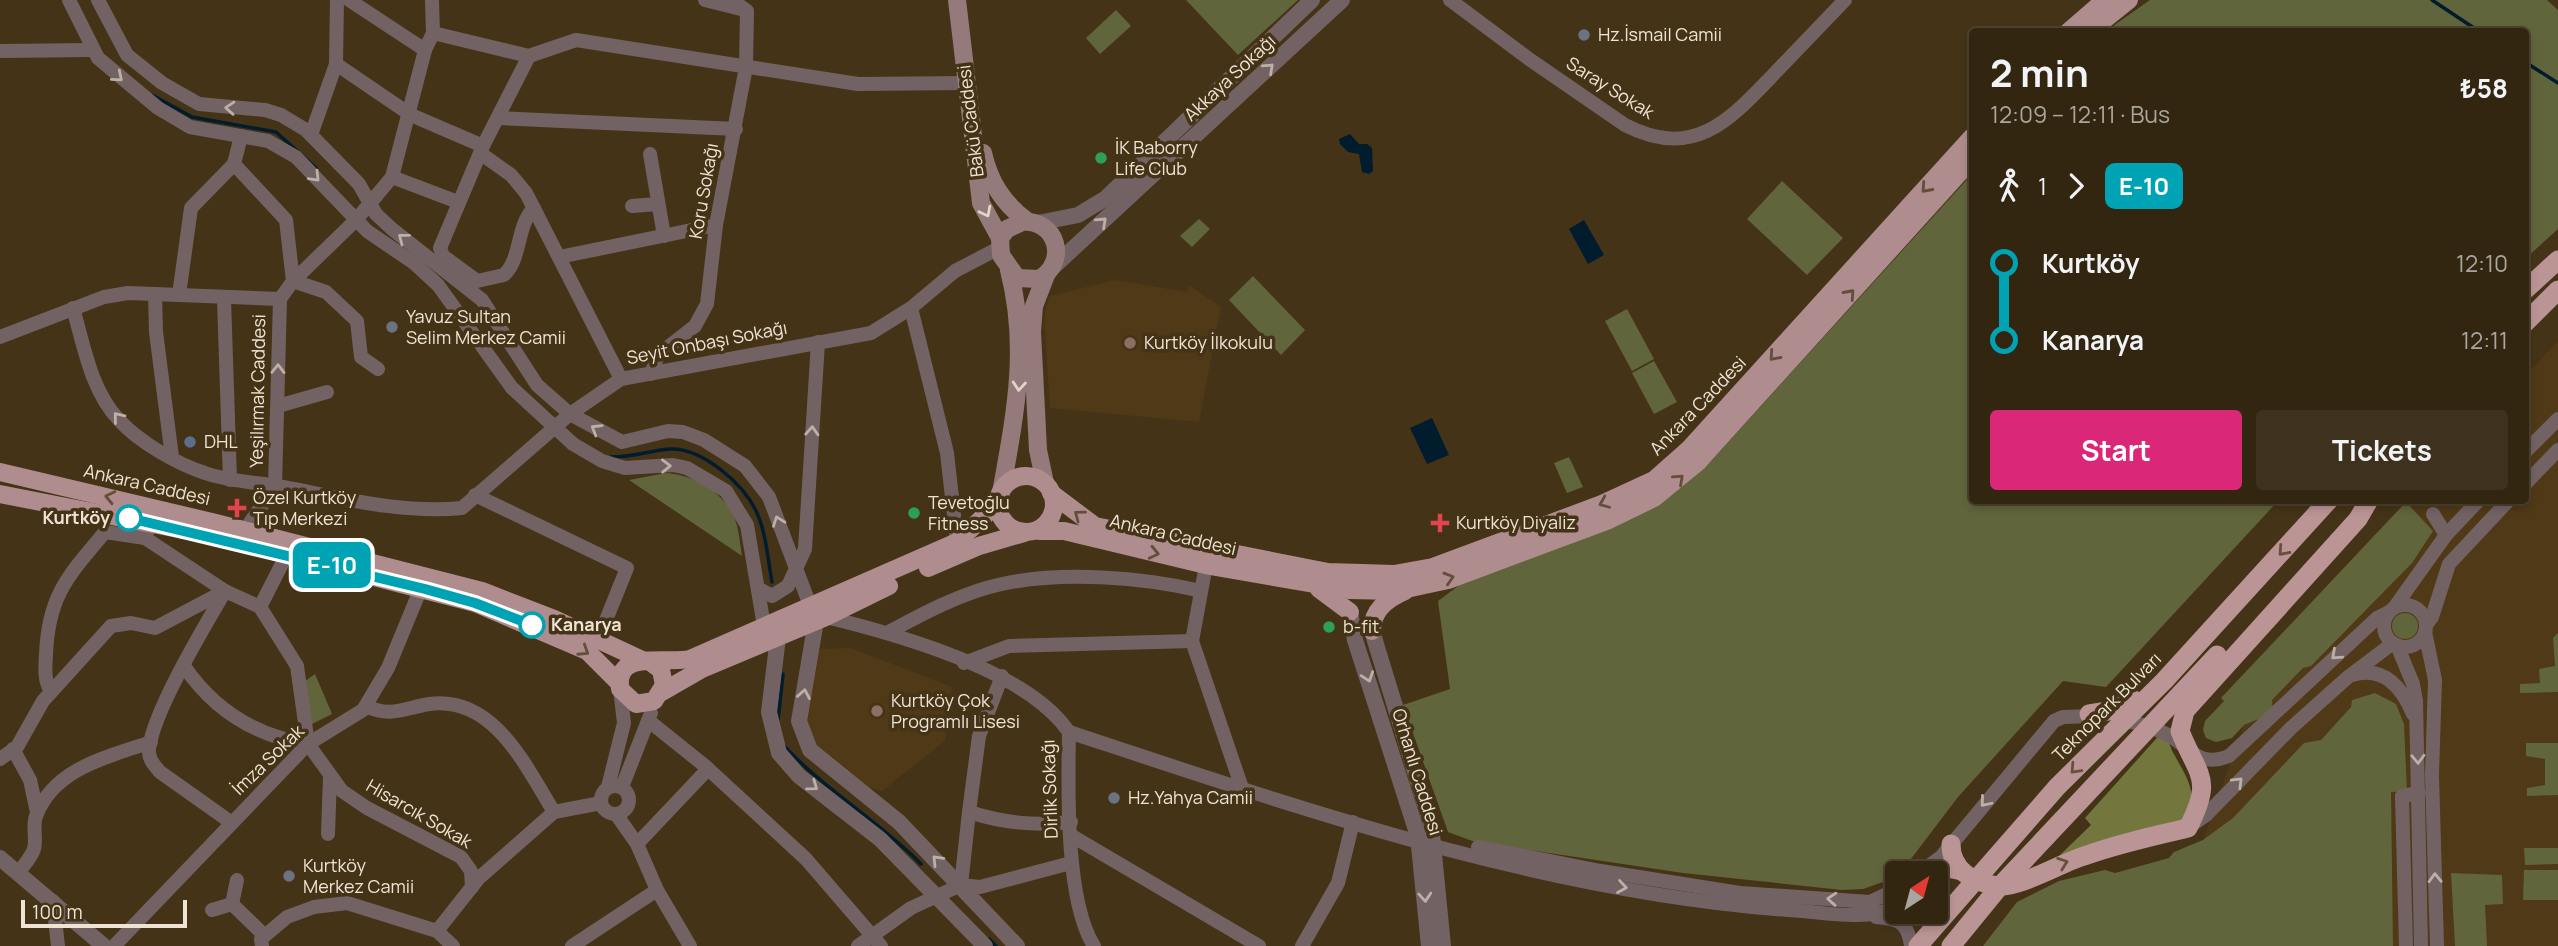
<!DOCTYPE html>
<meta charset="utf-8">
<style>
:root{--surface:#332611;--page:#3e321f;--text:#f1f3f6;--muted:#a9a59f;--line:#4e4331;--accent:#db2777}
body{margin:0;font-family:Manrope,sans-serif;background:var(--page);color:var(--text);height:100vh;display:flex;flex-direction:column;font-size:26px;white-space:nowrap}
*{box-sizing:border-box;margin:0}
p{font-size:23px;color:var(--muted)}
.icon{flex:none;width:38px;height:38px;fill:none;stroke:currentColor;stroke-width:2;stroke-linecap:round;stroke-linejoin:round}
.map{position:relative;flex:1;overflow:hidden}
.details{position:absolute;left:1969px;top:28px;width:560px;height:476px;display:flex;flex-direction:column;background:var(--surface);border-radius:7px;box-shadow:0 4px 10px #0003,0 0 0 2px var(--line)}
.details>*{flex:none}
.badge{padding:0 14px;border-radius:10px;font-size:24px;line-height:46px}
.needle{width:46px;rotate:36deg}
.controls{position:absolute;left:1885px;top:861px;display:grid;gap:14px}
.controls a{display:grid;place-items:center;width:63px;height:63px;border-radius:7px;background:var(--surface);box-shadow:0 4px 10px #0003,0 0 0 2px var(--line);font-size:35px}
.scale{position:absolute;left:21px;bottom:18px;width:166px;box-sizing:border-box;padding-left:7px;border:4px solid #efe4d4;border-top:0;font-size:19px;line-height:24px;white-space:nowrap;color:#efe4d4;-webkit-text-stroke:5px #443317;paint-order:stroke}
.map>.badge{position:absolute;translate:-50% -50%;box-shadow:0 0 0 4px #fff}
.legs{display:flex;align-items:center;gap:10px;height:77px;padding:0 21px;font-size:23px}
.legs p{margin-inline-start:auto}
.head{display:flex;align-items:center;justify-content:space-between;height:119px;padding:0 21px}
h1{font-size:38px;font-weight:700;line-height:52px}
.action{display:flex;gap:14px;margin-top:auto;padding:14px 21px}
.action a{flex:1;height:80px;border-radius:7px;background:var(--accent);color:#fff;font-size:28px;font-weight:700;line-height:80px;text-align:center}
.action a+a{background:var(--page);color:var(--text)}
ul{padding:0 21px;list-style:none}
li{display:flex;align-items:center;gap:24px;height:77px;font-size:26px}
li i{display:grid;place-items:center;width:10px;height:100%;margin:0 9px;background:currentColor}
li i::after{content:'';width:18px;height:18px;margin:-9px;border:5px solid;border-radius:50%;background:var(--surface)}
li p{margin-inline-start:auto}
li:first-child i{background:linear-gradient(#0000 50%,currentColor 0)}
li:last-child i{background:linear-gradient(currentColor 50%,#0000 0)}
.map>svg:first-child{display:block}
</style>
<div class="map">
<svg width="2558" height="946" viewBox="0 0 2558 946">
<rect width="100%" height="100%" fill="#443317"/>
<g fill="#4f3916">
<path d="M1116,280L1187,292L1189,285L1221,307L1199,422L1050,408L1044,318L1049,296Z"/>
<path d="M2558,341V946H1983L2017,902L2059,881L2105,870L2115,873L2169,858L2174,852L2203,840L2243,727L2227,740L2213,742L2206,738L2203,726L2224,701L2221,698L2407,501L2525,500V376Z"/>
<path d="M851,648L952,687L945,741L882,791L865,787L800,734L819,649Z"/>
</g>
<g fill="#61653b">
<path d="M1186,0H1298L1238,55Z"/>
<path d="M2150,0H2547L2558,10V229L2525,259V32L2106,31Z"/>
<path d="M1116,10L1131,26L1100,54L1086,38Z"/>
<path d="M1972,174V500L2278,501L2106,687L2063,681L1958,797L1901,872L1883,882L1863,889L1842,890L1683,873L1475,842L1448,832L1403,705L1450,689L1438,601L1470,577L1662,502L1711,461Z"/>
<path d="M1782,181L1843,238L1807,275L1747,219Z"/>
<path d="M1199,219L1210,229L1192,247L1180,236Z"/>
<path d="M1253,276L1305,330L1281,355L1229,300Z"/>
<path d="M1627,309L1654,359L1632,371L1605,321Z"/>
<path d="M1654,361L1677,402L1654,414L1632,373Z"/>
<path d="M1569,457L1583,487L1567,493L1554,463Z"/>
<path d="M666,473C694,475 722,491 734,517C739,528 740,544 742,556L629,480Z"/>
<path d="M2406,502L2433,531L2412,563L2311,666L2303,668L2272,700L2273,713L2244,725L2232,738L2216,742L2206,738L2203,730L2205,721L2224,701L2221,698Z"/>
<circle cx="2405" cy="626" r="13"/>
<path d="M2558,633V692L2520,693V684L2540,683L2539,669L2555,666L2553,638Z"/>
<path d="M315,674L332,714L310,725L301,684Z"/>
<path d="M2375,693L2396,704L2404,724L2407,791L2391,792L2393,946H1983L2017,902L2059,881L2105,870L2115,873L2169,858L2174,852L2203,840L2233,818L2304,743L2321,740L2351,707L2352,700Z"/>
<path d="M2526,743H2558V795L2527,796V788L2545,785V759L2526,756Z"/>
<path d="M2524,848H2558V864L2525,865Z"/>
<path d="M2524,870H2558V900H2523Z"/>
<path d="M2451,873L2502,875L2503,904L2485,905L2487,946H2455Z"/>
</g>
<path fill="#73773d" d="M2164,730C2168,738 2170,748 2175,756C2187,778 2203,800 2180,822L2057,858L2091,825L2085,818Z"/>
<g fill="#001c2d">
<path d="M1350,134L1359,144H1367L1372,148L1373,171L1369,174L1362,172L1359,154L1348,152L1340,144L1339,139Z"/>
<path d="M1584,220L1604,255L1588,264L1569,229Z"/>
<path d="M1432,418L1449,455L1427,464L1410,428Z"/>
</g>
<g fill="none" stroke-linecap="round" stroke-linejoin="round">
<g stroke="#001c2d" stroke-width="3.5">
<path d="M2432,0L2480,32"/>
<path d="M2525,62L2558,83"/>
<path d="M152,95L192,117L276,132L316,168"/>
<path d="M611,457C632,457 649,451 669,449C702,447 744,484 757,513C766,533 768,560 772,582"/>
<path d="M778,720L783,674"/>
<path d="M785,747C826,791 879,821 921,864"/>
<path d="M989,939L996,946"/>
</g>
<g stroke="#736263" stroke-width="14">
<path d="M69,0L98,58L158,108L190,127L268,141L296,157L367,231L414,263L438,285L512,388L573,444L602,461L625,468L673,465L687,468L726,491L747,525L764,626"/>
<path d="M98,0L127,55L162,83L199,104L265,110L281,115L306,130L359,184L376,214L392,229L482,300L537,385L570,414L622,442L668,431L683,432L704,440L745,466L769,497L811,608"/>
<path d="M349,0L425,50"/>
<path d="M705,0L741,9"/>
<path d="M1450,0L1529,59L1625,125C1693,160 1728,122 1773,75C1797,50 1821,25 1845,0"/>
<path d="M433,33L529,56"/>
<path d="M0,51L93,50"/>
<path d="M529,56L576,40L858,84L966,83"/>
<path d="M529,56L483,146L440,248L443,256L477,281L504,275C522,258 516,226 534,208"/>
<path d="M336,64L411,115L483,146"/>
<path d="M498,118L736,129"/>
<path d="M311,135L336,64L337,0"/>
<path d="M480,153L511,175L526,193L621,379"/>
<path d="M650,154L664,236"/>
<path d="M234,164L241,136"/>
<path d="M392,177L458,202"/>
<path d="M632,206L658,204"/>
<path d="M559,257L716,225"/>
<path d="M155,294L156,332L172,457"/>
<path d="M179,295L191,208L234,164L286,220L293,281L326,292L357,321L361,357L378,369"/>
<path d="M224,299L230,480"/>
<path d="M73,308C84,346 91,391 119,420C139,442 177,464 205,473C231,482 256,482 283,487C342,498 401,514 462,508L570,414L621,379L871,333L911,308L955,271L999,248"/>
<path d="M911,308L947,453L957,542"/>
<path d="M0,337L104,297L128,293L280,299"/>
<path d="M651,374L658,355L695,326L707,304L716,225L746,67L747,11L732,0"/>
<path d="M278,406L327,392"/>
<path d="M2525,452L2558,419"/>
<path d="M2525,484L2558,450"/>
<path d="M475,495L627,568L598,640"/>
<path d="M2433,514L2446,535"/>
<path d="M245,530L275,486L280,299L293,281L356,220L392,177L425,50L433,33L432,0"/>
<path d="M145,538L225,591L260,607"/>
<path d="M287,554L260,607L297,666L308,744L342,791L367,808L461,857L471,871L472,887"/>
<path d="M1206,565L1192,641L1242,788"/>
<path d="M759,589L772,596L788,586L805,549L818,342"/>
<path d="M224,593C204,627 153,712 149,749C148,759 154,765 160,772L232,823"/>
<circle cx="2405" cy="626" r="21"/>
<path d="M2394,608L2446,535L2479,500"/>
<path d="M826,617C896,634 1016,668 1062,723L1069,732C1068,787 1065,900 1094,946"/>
<path d="M2426,625L2432,617L2449,564L2509,500"/>
<path d="M2425,632L2435,680L2432,775L2437,946"/>
<path d="M887,633C922,614 963,592 1002,584C1062,571 1142,577 1201,591"/>
<path d="M2397,645L2413,684L2416,701L2421,946"/>
<path d="M964,663L1009,646L1192,641"/>
<path d="M184,666C214,710 255,736 308,744"/>
<path d="M2352,675C2384,665 2402,688 2413,714"/>
<path d="M1002,676L979,736L969,812C1004,823 1034,826 1071,822"/>
<path d="M51,692C44,680 45,669 46,655C48,596 68,576 105,532L145,538L151,522"/>
<path d="M366,706C390,718 405,708 429,704C494,695 526,767 554,812"/>
<path d="M2119,719C2137,723 2158,728 2173,738C2194,752 2201,767 2229,756L2377,618L2389,612"/>
<path d="M649,721L705,766L806,859L881,946"/>
<path d="M1069,732C1302,809 1541,892 1788,910C1825,912 1862,922 1897,907"/>
<path d="M13,749L30,780L37,812"/>
<path d="M0,759L17,747L43,701L111,626L131,623L155,628L225,591"/>
<circle cx="615" cy="800" r="14"/>
<path d="M608,787L624,723L620,689"/>
<path d="M622,787L651,713"/>
<path d="M616,814L637,844L657,890L690,946"/>
<path d="M2189,827L2206,815L2291,728L2348,677L2393,643"/>
<path d="M328,834L330,776"/>
<path d="M1072,836L1259,946"/>
<path d="M637,844L708,769"/>
<path d="M1478,847L1601,871L1740,893L1870,902L1897,889"/>
<path d="M19,872C24,865 32,856 34,849C37,838 32,827 36,816C54,768 108,757 151,742"/>
<path d="M1919,873L1941,857L2054,721L2063,717L2096,716"/>
<path d="M961,885L969,812"/>
<path d="M53,901L58,946"/>
<path d="M232,904L237,880"/>
<path d="M212,910L232,904L264,935"/>
<path d="M1876,917C1899,919 1908,922 1911,946"/>
<path d="M437,931L479,878L554,812L601,803"/>
<path d="M114,946L308,744L363,710L388,668L421,588"/>
<path d="M262,946L261,939L287,917L314,907L347,903L437,931L453,946"/>
<path d="M572,946L657,890"/>
<path d="M858,946L911,908L961,885L980,887L1071,863"/>
<path d="M1302,946L1338,883L1353,822"/>
<path d="M2406,946L2402,796L2419,793"/>
</g>
<g stroke="#736263" stroke-width="16">
<path d="M1038,223L1078,215L1106,198L1312,0"/>
<path d="M1052,268L1342,0"/>
<path d="M1350,612L1355,640L1418,836L1429,946"/>
<path d="M816,621L799,721L810,750L899,822L1017,946"/>
<path d="M1372,631L1431,824L1443,946"/>
<path d="M778,637L769,712L779,753L799,776L880,839L985,946"/>
<path d="M0,858L104,946"/>
</g>
<g stroke="#957a7b" stroke-width="18">
<path d="M957,0L981,203L1000,238"/>
<path d="M983,153C990,183 1003,203 1027,221"/>
<path d="M1022,222C1057,219 1069,262 1039,279L1017,278L1001,255L1000,238L1007,229Z"/>
<path d="M1045,483L1038,450L1032,332L1034,306L1046,275"/>
<path d="M1001,493C1015,415 1029,348 1009,270"/>
</g>
<g stroke="#af8d8e" stroke-width="18">
<path d="M2068,32L2105,0"/>
<path d="M2089,32L2129,0"/>
<path d="M0,472L216,523L482,591L554,619L642,660"/>
<circle cx="1026" cy="504" r="28"/>
<path d="M1051,493L1095,526L1328,572L1394,574L1433,567L1602,504L1654,480L1689,449L1972,137"/>
<path d="M0,494L214,536L475,603L587,651L620,684"/>
<path d="M1039,531H1064L1210,566L1349,590L1397,591L1448,580L1609,520L1654,498L1698,462L1972,159"/>
<path d="M928,568L979,546L1024,533"/>
<path d="M1319,589L1350,612"/>
<path d="M1372,631C1372,610 1387,599 1405,591"/>
<path d="M649,661L661,670L664,685L654,701L636,704L620,689C615,649 666,664 690,659L957,542L1000,501"/>
<path d="M662,692L702,669L826,617L889,586"/>
</g>
<g stroke="#bb9596" stroke-width="19">
<path d="M2525,290L2558,260"/>
<path d="M2525,323L2558,290"/>
<path d="M2089,714L2114,710L2134,700"/>
<path d="M1951,844C1951,870 1973,883 1998,886C2019,888 2061,863 2084,856C2117,844 2153,836 2188,828C2214,777 2198,777 2180,731L2185,711L2358,519L2369,500"/>
<path d="M1935,873L1948,868L1962,871"/>
<path d="M1918,946L2057,787L2164,681L2329,500"/>
<path d="M1951,946L2000,886L2217,655"/>
</g>
</g>
<defs><path id="oneway-chevron" d="M-2-3.5L2.5 0L-2 3.5" fill="none" stroke-width="1.6" stroke-linecap="round" stroke-linejoin="round" transform="scale(1.75)"/></defs>
<g stroke="#bdb0a7">
<use href="#oneway-chevron" transform="translate(1269 68) rotate(-43)"/>
<use href="#oneway-chevron" transform="translate(118 77) rotate(40)"/>
<use href="#oneway-chevron" transform="translate(230 108) rotate(-176)"/>
<use href="#oneway-chevron" transform="translate(315 177) rotate(46)"/>
<use href="#oneway-chevron" transform="translate(1102 222) rotate(-43)"/>
<use href="#oneway-chevron" transform="translate(403 238) rotate(-142)"/>
<use href="#oneway-chevron" transform="translate(278 369) rotate(-89)"/>
<use href="#oneway-chevron" transform="translate(118 417) rotate(-129)"/>
<use href="#oneway-chevron" transform="translate(596 429) rotate(-149)"/>
<use href="#oneway-chevron" transform="translate(812 431) rotate(-87)"/>
<use href="#oneway-chevron" transform="translate(666 466) rotate(-1)"/>
<use href="#oneway-chevron" transform="translate(778 521) rotate(-110)"/>
<use href="#oneway-chevron" transform="translate(2336 655) rotate(138)"/>
<use href="#oneway-chevron" transform="translate(1368 677) rotate(71)"/>
<use href="#oneway-chevron" transform="translate(804 694) rotate(-80)"/>
<use href="#oneway-chevron" transform="translate(2418 759) rotate(88)"/>
<use href="#oneway-chevron" transform="translate(2238 782) rotate(-45)"/>
<use href="#oneway-chevron" transform="translate(813 786) rotate(36)"/>
<use href="#oneway-chevron" transform="translate(1985 802) rotate(130)"/>
<use href="#oneway-chevron" transform="translate(937 860) rotate(-134)"/>
<use href="#oneway-chevron" transform="translate(2435 878) rotate(-92)"/>
<use href="#oneway-chevron" transform="translate(1622 887) rotate(9)"/>
<use href="#oneway-chevron" transform="translate(1425 897) rotate(86)"/>
<use href="#oneway-chevron" transform="translate(1832 899) rotate(-176)"/>
</g>
<g stroke="#644e3b">
<use href="#oneway-chevron" transform="translate(1926 188) rotate(132)"/>
<use href="#oneway-chevron" transform="translate(1850 294) rotate(-48)"/>
<use href="#oneway-chevron" transform="translate(1774 356) rotate(132)"/>
<use href="#oneway-chevron" transform="translate(1679 479) rotate(-42)"/>
<use href="#oneway-chevron" transform="translate(110 497) rotate(-167)"/>
<use href="#oneway-chevron" transform="translate(1604 503) rotate(157)"/>
<use href="#oneway-chevron" transform="translate(1079 515) rotate(-143)"/>
<use href="#oneway-chevron" transform="translate(1154 553) rotate(13)"/>
<use href="#oneway-chevron" transform="translate(1449 578) rotate(-17)"/>
<use href="#oneway-chevron" transform="translate(584 651) rotate(33)"/>
</g>
<g stroke="#e2d4c7">
<use href="#oneway-chevron" transform="translate(986 212) rotate(63)"/>
<use href="#oneway-chevron" transform="translate(1019 386) rotate(95)"/>
</g>
<g stroke="#68503d">
<use href="#oneway-chevron" transform="translate(2283 551) rotate(132)"/>
<use href="#oneway-chevron" transform="translate(2075 769) rotate(133)"/>
<use href="#oneway-chevron" transform="translate(2063 863) rotate(-20)"/>
</g>
<g fill="none" stroke-linecap="round" stroke-linejoin="round">
<g stroke="#fff" stroke-width="16">
<path id="line-1" d="M129,518L425,589L475,603L532,625"/>
</g>
<use href="#line-1" stroke="#00a3b4" stroke-width="10"/>
</g>
<g fill="#6b7280" stroke="#443317" stroke-width="2.5">
<circle cx="1584" cy="35" r="7"/>
<circle cx="392" cy="327" r="7"/>
<circle cx="1114" cy="798" r="7"/>
<circle cx="289" cy="876" r="7"/>
</g>
<g fill="#2e9e5b" stroke="#443317" stroke-width="2.5">
<circle cx="1101" cy="158" r="7"/>
<circle cx="914" cy="513" r="7"/>
<circle cx="1329" cy="627" r="7"/>
</g>
<g fill="#8d6e63" stroke="#443317" stroke-width="2.5">
<circle cx="1130" cy="343" r="7"/>
<circle cx="877" cy="711" r="7"/>
</g>
<circle fill="#5c6f8a" stroke="#443317" stroke-width="2.5" cx="190" cy="442" r="7"/>
<g fill="#e0444e" stroke="#443317" stroke-width="2.5">
<path d="M233.5 497.5h7v7h7v7h-7v7h-7v-7h-7v-7h7z"/>
<path d="M1436.5 512.5h7v7h7v7h-7v7h-7v-7h-7v-7h7z"/>
</g>
<g fill="#fff" stroke="#00a3b4" stroke-width="3.5">
<circle cx="129" cy="518" r="12"/>
<circle cx="532" cy="625" r="12"/>
</g>
<g text-anchor="middle" stroke-width="7" stroke-linejoin="round" paint-order="stroke">
<g font-size="18" fill="#efe4d4" stroke="#443317" text-anchor="start">
<text x="1598" y="41">Hz.İsmail Camii</text>
<text x="1115" y="154">İK Baborry<tspan x="1115" dy="21">Life Club</tspan></text>
<text x="406" y="323">Yavuz Sultan<tspan x="406" dy="21">Selim Merkez Camii</tspan></text>
<text x="1144" y="349">Kurtköy İlkokulu</text>
<text x="204" y="448">DHL</text>
<text x="253" y="504">Özel Kurtköy<tspan x="253" dy="21">Tıp Merkezi</tspan></text>
<text x="928" y="509">Tevetoğlu<tspan x="928" dy="21">Fitness</tspan></text>
<text x="1456" y="529">Kurtköy Diyaliz</text>
<text x="1343" y="633">b-fit</text>
<text x="891" y="707">Kurtköy Çok<tspan x="891" dy="21">Programlı Lisesi</tspan></text>
<text x="1128" y="804">Hz.Yahya Camii</text>
<text x="303" y="872">Kurtköy<tspan x="303" dy="21">Merkez Camii</tspan></text>
</g>
<g font-size="18" fill="#efe4d4" stroke="#443317">
<text transform="translate(1230 78) rotate(-43)" y="6">Akkaya Sokağı</text>
<text transform="translate(1610 88) rotate(32)" y="6">Saray Sokak</text>
<text transform="translate(971 121) rotate(-97)" y="6">Bakü Caddesi</text>
<text transform="translate(704 191) rotate(-80)" y="6">Koru Sokağı</text>
<text transform="translate(707 343) rotate(-11)" y="6">Seyit Onbaşı Sokağı</text>
<text transform="translate(258 391) rotate(-89)" y="6">Yeşilırmak Caddesi</text>
<text transform="translate(1698 406) rotate(-46)" y="6">Ankara Caddesi</text>
<text transform="translate(147 485) rotate(13)" y="6">Ankara Caddesi</text>
<text transform="translate(1173 535) rotate(13)" y="6">Ankara Caddesi</text>
<text transform="translate(2107 707) rotate(-45)" y="6">Teknopark Bulvarı</text>
<text transform="translate(268 760) rotate(-44)" y="6">İmza Sokak</text>
<text transform="translate(1417 772) rotate(73)" y="6">Orhanlı Caddesi</text>
<text transform="translate(1050 789) rotate(-92)" y="6">Dirlik Sokağı</text>
<text transform="translate(419 814) rotate(30)" y="6">Hisarcık Sokak</text>
</g>
<g font-size="18" font-weight="bold" fill="#efe4d4" stroke="#443317" text-anchor="end">
<text x="110" y="524">Kurtköy</text>
<text x="551" y="631" text-anchor="start">Kanarya</text>
</g>
</g>
</svg>
<div class="controls">
<a><svg class="needle" viewBox="-14 -14 28 28"><path d="M0-13l5 13h-10z" fill="#e53935"/><path d="M0 13l5-13h-10z" fill="#a9a59f"/></svg></a>
</div>
<div class="scale">100 m</div>
<b class="badge" style="left:332px;top:565px;background:#00a3b4;color:#fff">E-10</b>
<section class="details">
<div class="head"><div><h1>2 min</h1><p>12:09 – 12:11 · Bus</p></div><b>₺58</b></div>
<div class="legs"><svg class="icon" aria-label="walk" viewBox="0 0 24 24"><circle cx="13" cy="4" r="2"/><path d="M13 8l-2 6 4 7M11 14l-3 7M7 12l3-4h3l4 4"/></svg>1<svg class="icon" aria-label="forward" viewBox="0 0 24 24"><path d="M9 5l7 7-7 7"/></svg><b class="badge" style="background:#00a3b4;color:#fff">E-10</b></div>
<ul>
<li><i style="color:#00a3b4"></i><b>Kurtköy</b><p>12:10</p></li>
<li><i style="color:#00a3b4"></i><b>Kanarya</b><p>12:11</p></li>
</ul>
<div class="action"><a>Start</a><a>Tickets</a></div>
</section>
</div>
